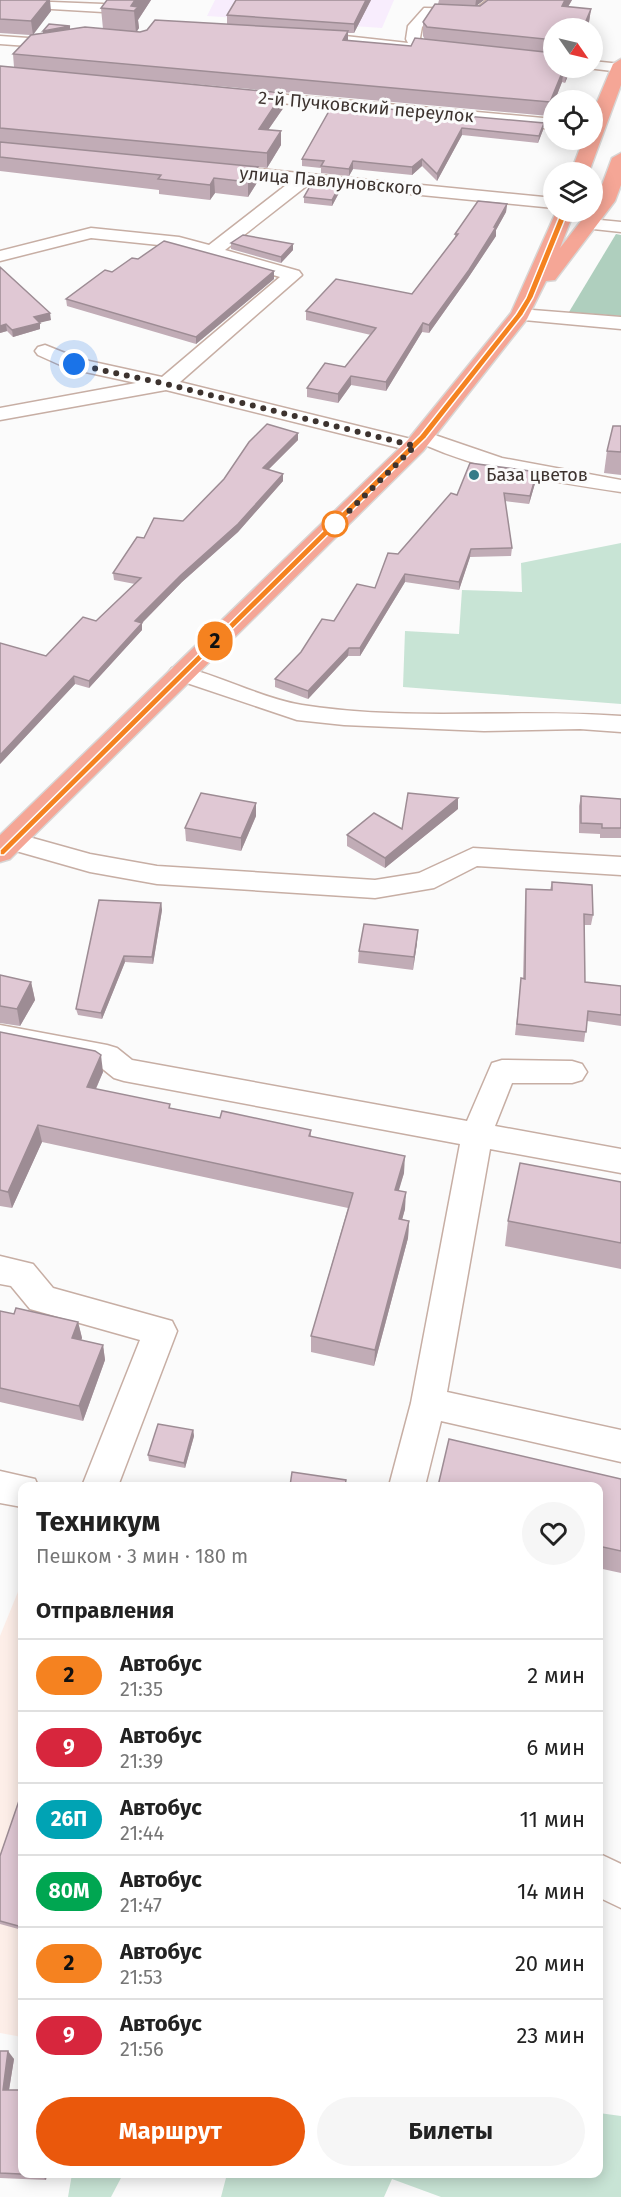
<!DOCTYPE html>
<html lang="ru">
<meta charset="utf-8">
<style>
:root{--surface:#fff;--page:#f6f6f6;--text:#222;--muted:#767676;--line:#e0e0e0;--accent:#ea580c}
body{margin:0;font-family:"Fira Sans",sans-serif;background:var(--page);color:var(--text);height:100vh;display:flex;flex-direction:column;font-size:22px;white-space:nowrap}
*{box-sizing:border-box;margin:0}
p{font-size:20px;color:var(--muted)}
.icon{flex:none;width:33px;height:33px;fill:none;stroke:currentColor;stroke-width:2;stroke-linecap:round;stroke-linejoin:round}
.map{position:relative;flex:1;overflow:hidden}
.panel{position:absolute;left:18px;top:1482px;width:585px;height:696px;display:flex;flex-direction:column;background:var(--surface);border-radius:12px;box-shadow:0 3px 15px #0003}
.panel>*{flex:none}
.badge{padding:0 12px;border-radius:20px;font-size:21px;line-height:39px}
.needle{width:39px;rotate:124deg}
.buttons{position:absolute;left:543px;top:18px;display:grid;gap:12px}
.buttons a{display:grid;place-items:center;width:60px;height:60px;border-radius:50%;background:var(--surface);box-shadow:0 3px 15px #0003;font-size:30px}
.you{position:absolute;width:30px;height:30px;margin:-15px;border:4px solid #fff;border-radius:50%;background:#1a73e8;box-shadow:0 0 0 9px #1a73e833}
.map>.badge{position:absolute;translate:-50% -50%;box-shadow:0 0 0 3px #fff}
h2{padding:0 18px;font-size:22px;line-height:54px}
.round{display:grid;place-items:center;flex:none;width:63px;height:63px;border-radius:32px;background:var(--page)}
.head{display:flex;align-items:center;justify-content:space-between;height:102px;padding:0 18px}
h1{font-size:28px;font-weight:700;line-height:45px}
.primary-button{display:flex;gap:12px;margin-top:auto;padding:12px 18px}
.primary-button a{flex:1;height:69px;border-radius:36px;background:var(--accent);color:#fff;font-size:24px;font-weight:700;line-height:69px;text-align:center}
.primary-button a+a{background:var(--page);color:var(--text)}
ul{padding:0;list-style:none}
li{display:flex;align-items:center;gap:18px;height:72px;padding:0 18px;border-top:2px solid var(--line)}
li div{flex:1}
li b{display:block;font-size:22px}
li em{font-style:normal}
li .badge{min-width:66px;font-weight:700;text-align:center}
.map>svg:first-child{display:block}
</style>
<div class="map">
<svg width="621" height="2197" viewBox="0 0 621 2197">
<rect width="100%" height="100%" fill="#fbfbfb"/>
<path fill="#fdeee8" d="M22,1582V2037L0,2033V1636Z"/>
<path fill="#f8edfd" d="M215,0H394L382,28L207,16Z"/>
<g fill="#c8e4d5">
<path d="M621,543V704L403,687L405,631L459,634L462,590L522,592L521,563Z"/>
<path d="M599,2113L621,2116V2197H441L392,2179L384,2197H221L227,2174H598Z"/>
<path d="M72,2174H123L111,2197H68Z"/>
</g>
<path fill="#afcfbe" d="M616,234L621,235V316L569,312Z"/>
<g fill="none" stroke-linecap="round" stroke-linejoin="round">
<g stroke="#c7aea4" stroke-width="3">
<g id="minor">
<path d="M0,0L103,4L110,8L103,12L0,6Z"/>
<path d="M487,0H503L479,17L433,15L422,27L420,38L432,49L425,53L309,40L302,36L309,32L408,43L406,39L408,26L424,8L476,9Z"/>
<path d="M0,36L42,39L64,36L71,40L69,43L42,47L0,44Z"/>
<path d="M592,61L621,64V72L587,68H592Z"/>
<path d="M243,91L554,119V129L237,99L235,96Z"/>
<path d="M219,165L554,198V208L309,184L225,250L299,271L302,275L180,382L415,440L413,437L416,433L423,431L502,458L621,480V492C554,482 487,472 425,445L422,450L415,452L166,390L0,420V408L136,383L67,368L38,355L35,351L38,347L45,345L80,359L162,377L280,277L178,247L91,238L0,261V251L91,228L179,237L209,245L290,182L213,174L211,170L213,166Z"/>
<path d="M590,219L621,222V232L584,228L581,224L584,220Z"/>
<path d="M520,309L621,317V329L513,319L511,315L513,311Z"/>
<path d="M180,666C220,676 262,698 302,705C407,722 515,708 621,716V732L580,729L484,731L344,725L297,720L172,678L168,673L172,668Z"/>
<path d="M11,832L90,854L157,866L375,880L419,873L473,848L621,857V875L477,866L434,888L375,898L157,884L90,872L2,847V835Z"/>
<path d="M0,1025L107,1045L117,1048L132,1060L467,1121L492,1063L502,1060L572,1061L582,1064L587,1072L582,1080L572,1083H512L495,1126L621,1149V1173L490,1149L447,1392L621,1430V1462L441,1421L425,1486H389L411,1403L460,1144L124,1081L114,1078L99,1066L0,1047Z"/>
<path d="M0,1256L33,1264L53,1288L172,1321L177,1331L118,1486H82L140,1340L30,1309L11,1286L0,1284Z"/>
<path d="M0,1471L35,1479L38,1486H22V1507L0,1503Z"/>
<path d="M598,1853L621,1864V1908L598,1897Z"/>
</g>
</g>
<g stroke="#d8d6d5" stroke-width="3">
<g id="major">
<path d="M621,59V85L589,172H571L583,140H592V114L613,64Z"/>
<path d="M621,153V185L615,201L555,280L546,281L527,319L423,451L10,859L0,862V835L407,441L511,313L556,212H574L560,248L588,212H592L612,158Z"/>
</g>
</g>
<use href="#minor" fill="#fff" fill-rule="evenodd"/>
<use href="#major" fill="#f5a696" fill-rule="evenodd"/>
</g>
<g fill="#c1acb6">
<path d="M0,0L51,11L33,34L43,33L70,26V29H103L101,8L107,0H151L138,20L139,28L136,32H140L227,24V15L371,0L354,33H348V41L411,46L425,40L423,36V22L438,4L439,0H484L477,5L480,6L488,0H572L568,7L591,9L589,22L587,28H554V68H571L565,83L562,82L555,100H554V104L549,116L161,81L283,93L284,107L268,130L281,145L267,168L258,167V181L248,197L215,193L210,200L159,194V190L0,171V66L14,67L13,54L30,35L0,33Z"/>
<path d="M333,104L543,130L538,143L462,135L437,181L422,166L412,175L353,169L349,176L321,173V168L302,166V159Z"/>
<path d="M341,189L332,206L304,203V197Z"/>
<path d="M507,204L506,212L496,230V236L468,278L429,333L422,332L386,391L351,385L338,403L307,397V388L345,367L371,335L306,320V311L412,294L455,238V234Z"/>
<path d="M231,243L293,250L281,263L231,249Z"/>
<path d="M138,259L274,279L196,344L67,306L66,299L112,272Z"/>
<path d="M0,267L51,320L39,322L40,329L13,337L7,331L0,333Z"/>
<path d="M621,426V475L604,473L607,451Z"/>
<path d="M298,433V440L268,470L283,474V481L238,532L182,582L142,623V630L89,688L75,684L0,764V643L46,656L96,621L135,584L114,580L113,573L144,538L183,521Z"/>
<path d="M536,480L529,504L505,501L512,548L511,556L470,557L459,590L405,582L360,656H348L308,699L275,687V679L334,621L375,588L398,554L457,495Z"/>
<path d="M581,796L621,799V838H600V834L579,833V806Z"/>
<path d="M256,803V816L241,851L186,841L185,828Z"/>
<path d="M458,809L385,868L347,846V835L402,829Z"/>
<path d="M552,882L593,915L591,925H584L585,982L621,986V1026L587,1021L584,1042L515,1035L520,989L521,978L523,979L525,900L526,889L550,890Z"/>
<path d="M161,903L162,910L153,964L125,962L102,1019L78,1015L76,1009Z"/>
<path d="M417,943L413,970L358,963L359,951Z"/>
<path d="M0,975L31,982L35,1000L20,1026L0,1023Z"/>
<path d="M0,1032L103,1072L96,1089L171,1108L220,1118L311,1130V1137L404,1173L398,1191L405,1209L402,1219L409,1221L408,1238L374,1366L311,1352V1336L348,1208L42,1142L12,1208L0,1206Z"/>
<path d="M621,1182V1269L505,1246L508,1221Z"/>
<path d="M0,1311L14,1314L78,1322L82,1338L81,1340L103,1345L105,1360L83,1421L0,1402Z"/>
<path d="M193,1430L194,1436L185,1468L149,1461L148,1455Z"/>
<path d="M621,1479V1573L598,1568V1486Z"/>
<path d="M22,1792V1930L0,1924V1856Z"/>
<path d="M0,2051L14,2059L9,2090L22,2174H47L46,2180L0,2178Z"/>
</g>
<g fill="#9d8c94">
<path d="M48,0H50L51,11L33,35L31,21Z"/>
<path d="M135,0H151L138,20L139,28L136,33L134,11L131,6Z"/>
<path d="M366,0H371L354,33V24Z"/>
<path d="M476,0H484L475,7Z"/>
<path d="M565,0H572L560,20L562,6Z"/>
<path d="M591,9L589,22L587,28H583Z"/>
<path d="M70,26V32L43,36V31Z"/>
<path d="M348,31V45L343,40Z"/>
<path d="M564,68L562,82L555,100H554V104L549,116L550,102Z"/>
<path d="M567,68H571L565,83Z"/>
<path d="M283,93L284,107L259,143V129Z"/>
<path d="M544,123L543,130L538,143L539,136Z"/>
<path d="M462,128V135L437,181V174Z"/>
<path d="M281,131V145L267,168V153Z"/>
<path d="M422,159V166L412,175V167Z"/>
<path d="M353,161V169L349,176V169Z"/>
<path d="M258,167V181L248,197V182Z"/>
<path d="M214,178L215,193L210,200V185Z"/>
<path d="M341,183V189L332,206V200Z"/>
<path d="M507,204L506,212L496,230V236L468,278L429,333V325L494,227Z"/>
<path d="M293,244V250L281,263V257Z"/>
<path d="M274,271V279L196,344V337Z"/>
<path d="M50,313L51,320L35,324L34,317Z"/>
<path d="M40,323V329L13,337L12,330Z"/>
<path d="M423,323L422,332L386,391V382Z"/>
<path d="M6,324L7,331L0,333V326Z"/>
<path d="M351,376V385L338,403V394Z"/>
<path d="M298,433V440L263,475V468Z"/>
<path d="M537,472L536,480L529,504L530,496Z"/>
<path d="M283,474V481L238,532L182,582L142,623V630L89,688V681L135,621Z"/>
<path d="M471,549L470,557L459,590V582Z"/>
<path d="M405,574V582L360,656V648Z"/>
<path d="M349,648L348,656L308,699V691Z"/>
<path d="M74,676L75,684L0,764V755Z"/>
<path d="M458,798V809L385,868V858Z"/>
<path d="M256,803V816L241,851V838Z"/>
<path d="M161,903L162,910L153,964L152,957Z"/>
<path d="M418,930L417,943L413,970L414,957Z"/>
<path d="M124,956L125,962L102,1019L101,1013Z"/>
<path d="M31,982L35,1000L20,1026L17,1009Z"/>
<path d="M101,1055L103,1072L89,1104L87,1087Z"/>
<path d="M38,1125L42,1142L12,1208L8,1192Z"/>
<path d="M405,1156L404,1173L394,1207L395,1190Z"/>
<path d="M406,1192L405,1209L398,1235L399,1219Z"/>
<path d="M409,1221L408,1238L374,1366L375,1350Z"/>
<path d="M78,1322L82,1338L75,1354L72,1338Z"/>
<path d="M103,1345L105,1360L83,1421L79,1406Z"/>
<path d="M193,1430L194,1436L185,1468L184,1463Z"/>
<path d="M8,2051L14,2059L8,2096L3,2090Z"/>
<path d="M41,2174H47L46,2180L41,2175Z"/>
</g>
<g fill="#e0c8d4" stroke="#9d8c94" stroke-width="1.5">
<path d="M0,0H48L31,21L0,19Z"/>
<path d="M107,0H135L131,6L138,7L134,11L101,8Z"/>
<path d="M236,0H366L354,24L227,15Z"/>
<path d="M488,0H565L562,6L591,9L583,28H554V40L427,27L423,22L435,4L480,6Z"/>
<path d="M155,20L348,31L343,40L411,46L415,38L554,53V68H567V69L564,68L550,102L13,54L31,35L85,27L140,32L147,30Z"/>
<path d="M49,24L70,26L43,31Z"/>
<path d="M0,66L283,93L259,129L281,131L267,153L0,128Z"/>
<path d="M333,104L544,123L539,136L462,128L437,174L422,159L412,167L353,161L349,169L321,166L324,161L302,159Z"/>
<path d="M0,142L258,167L248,182L214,178L210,185L158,179L161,175L0,157Z"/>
<path d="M313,181L341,183L332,200L304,197Z"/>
<path d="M478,201L507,204L494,227H496L469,270L429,325L423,323L386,382L351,376L338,394L307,388L325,363L345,367L376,328L306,311L336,279L412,294L458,234H455Z"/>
<path d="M243,235L293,244L281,257L231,243Z"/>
<path d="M164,241L274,271L196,337L66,299L105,270L112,272L132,258L138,259Z"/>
<path d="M0,267L50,313L34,317L40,323L12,330L6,324L0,326Z"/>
<path d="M267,424L298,433L263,468L283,474L238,524L181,575L135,621L142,623L89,681L74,676L0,755V643L46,656L83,617L96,621L141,578L113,573L137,537L144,538L154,518L183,521L224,479L249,442Z"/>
<path d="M613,426H621V452L607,451Z"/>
<path d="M470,463L537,472L530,496L504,493L512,548L471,549L459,582L405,574L360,648H349L308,691L275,679L301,652L322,619L334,621L357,584L375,588L388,553L398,554L451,493L457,495Z"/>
<path d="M201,793L256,803L241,838L185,828Z"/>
<path d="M408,793L458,798L385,858L347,835L374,813L402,829Z"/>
<path d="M581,796L621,799V828H602V824L581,823Z"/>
<path d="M552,882L592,885L593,915L584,914L585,982L621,986V1015L588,1011L586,1032L517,1024L521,978L525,979L526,889L552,890Z"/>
<path d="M99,900L161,903L152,957L124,956L101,1013L76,1009Z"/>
<path d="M364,924L418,930L414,957L359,951Z"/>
<path d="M0,975L31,982L17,1009L0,1006Z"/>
<path d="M0,1032L95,1051L101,1055L87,1087L170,1104L169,1108L220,1118L222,1111L311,1130L309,1136L405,1156L395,1190L406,1192L399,1219L409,1221L375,1350L311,1336L353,1193L38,1125L8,1192L0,1190Z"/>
<path d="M520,1163L621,1182V1243L508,1221Z"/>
<path d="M16,1308L78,1322L72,1338L103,1345L79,1406L0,1388V1311L14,1314Z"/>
<path d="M158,1424L193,1430L184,1463L148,1455Z"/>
<path d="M449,1439L621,1479V1551L598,1546V1486H438Z"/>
<path d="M292,1472L346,1480L345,1486H290Z"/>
<path d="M22,1792V1927L0,1921V1856Z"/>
<path d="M0,2051H8L3,2090H22V2174H41V2175L0,2173Z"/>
</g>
<path fill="#f58220" stroke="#fff" stroke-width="1.5" d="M564,209L568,212L533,298L523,315L426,438L4,855H0V850L420,435L516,314L526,298L561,212Z"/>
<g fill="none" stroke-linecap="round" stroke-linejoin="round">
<path stroke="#3d332f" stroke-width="6" stroke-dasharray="0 10.8" d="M74,364L166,384L415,446L332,528L335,524"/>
</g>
<circle fill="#367b88" stroke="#fbfbfb" stroke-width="2" cx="474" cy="475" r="6"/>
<circle fill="#fff" stroke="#f58220" stroke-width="3" cx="335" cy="524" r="12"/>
<g text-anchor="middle" stroke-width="6" stroke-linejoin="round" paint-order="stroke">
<g font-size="18" fill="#3d332f" stroke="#fbfbfb">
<text transform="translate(366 107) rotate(5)" y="6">2-й Пучковский переулок</text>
<text transform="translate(331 181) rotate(5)" y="6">улица Павлуновского</text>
</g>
<g font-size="18" fill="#3d332f" stroke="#fbfbfb" text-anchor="start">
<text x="486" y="481">База цветов</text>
</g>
</g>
</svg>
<div class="buttons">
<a><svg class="needle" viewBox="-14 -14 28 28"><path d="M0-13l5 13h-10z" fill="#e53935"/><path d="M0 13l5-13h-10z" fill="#767676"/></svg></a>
<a><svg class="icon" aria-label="locate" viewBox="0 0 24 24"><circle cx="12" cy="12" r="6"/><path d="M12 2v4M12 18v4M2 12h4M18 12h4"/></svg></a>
<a><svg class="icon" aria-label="layers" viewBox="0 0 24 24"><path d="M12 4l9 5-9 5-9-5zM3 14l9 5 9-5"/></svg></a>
</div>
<div class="you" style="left:74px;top:364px"></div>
<b class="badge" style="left:215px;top:641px;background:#f58220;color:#111">2</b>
<section class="panel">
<div class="head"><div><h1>Техникум</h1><p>Пешком · 3 мин · 180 m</p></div><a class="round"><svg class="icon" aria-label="heart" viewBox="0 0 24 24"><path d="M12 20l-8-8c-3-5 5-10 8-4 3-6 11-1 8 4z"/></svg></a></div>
<h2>Отправления</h2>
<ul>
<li><span class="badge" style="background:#f58220;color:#111">2</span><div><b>Автобус</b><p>21:35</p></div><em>2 мин</em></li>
<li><span class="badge" style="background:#d7263d;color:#fff">9</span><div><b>Автобус</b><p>21:39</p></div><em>6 мин</em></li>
<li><span class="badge" style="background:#00a3b4;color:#fff">26П</span><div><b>Автобус</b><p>21:44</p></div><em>11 мин</em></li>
<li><span class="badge" style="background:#00a651;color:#fff">80М</span><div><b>Автобус</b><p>21:47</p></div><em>14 мин</em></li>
<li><span class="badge" style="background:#f58220;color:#111">2</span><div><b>Автобус</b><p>21:53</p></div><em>20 мин</em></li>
<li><span class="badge" style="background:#d7263d;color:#fff">9</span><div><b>Автобус</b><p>21:56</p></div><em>23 мин</em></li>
</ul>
<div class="primary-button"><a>Маршрут</a><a>Билеты</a></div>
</section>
</div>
